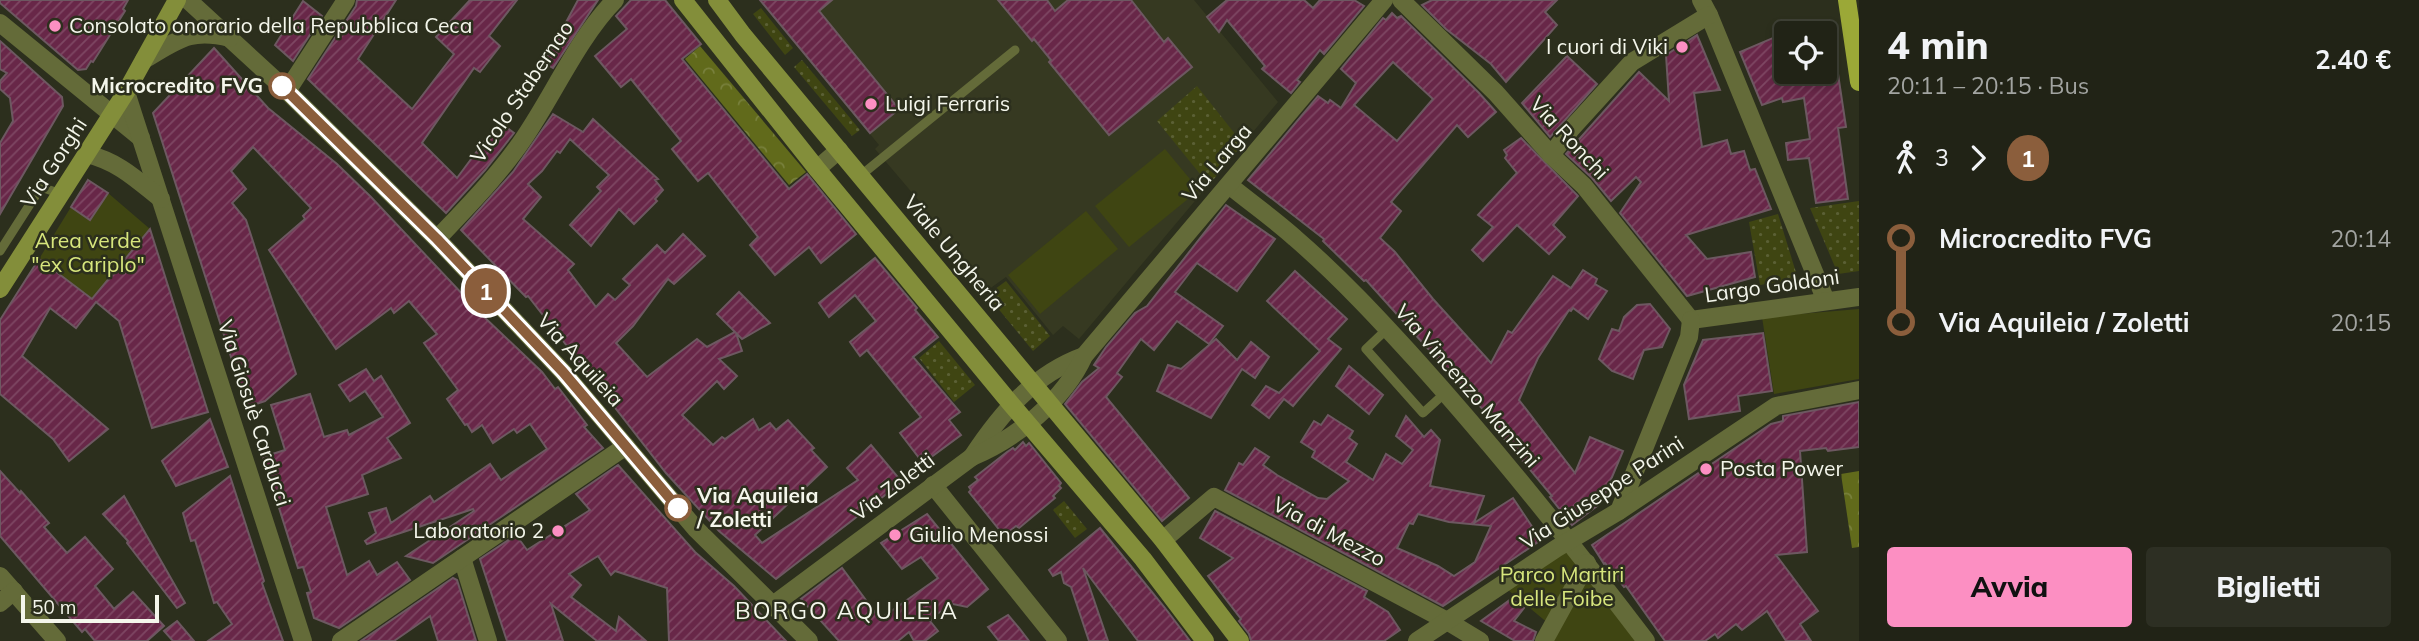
<!DOCTYPE html>
<html lang="it">
<meta charset="utf-8">
<style>
:root{--surface:#212316;--page:#2d2f23;--text:#f1f3f6;--muted:#a2a4a1;--line:#3e4035;--accent:#fc8fc2}
body{margin:0;font-family:Mulish,sans-serif;background:var(--page);color:var(--text);height:100vh;display:flex;flex-direction:column;font-size:26px;white-space:nowrap}
*{box-sizing:border-box;margin:0}
p{font-size:23px;color:var(--muted)}
.icon{flex:none;width:38px;height:38px;fill:none;stroke:currentColor;stroke-width:2;stroke-linecap:round;stroke-linejoin:round}
.map{position:relative;flex:1;overflow:hidden}
.side{display:flex;flex-direction:column;background:var(--surface);width:560px}
.side>*{flex:none}
.badge{padding:0 14px;border-radius:23px;font-size:24px;line-height:46px}
.fabs{position:absolute;left:1774px;top:21px;display:grid;gap:14px}
.fabs a{display:grid;place-items:center;width:63px;height:63px;border-radius:7px;background:var(--surface);box-shadow:0 4px 10px #0003,0 0 0 2px var(--line);font-size:35px}
.scale{position:absolute;left:21px;bottom:18px;width:138px;box-sizing:border-box;padding-left:7px;border:4px solid #f4f6eb;border-top:0;font-size:19px;line-height:24px;white-space:nowrap;color:#f4f6eb;-webkit-text-stroke:5px #2c2f1d;paint-order:stroke}
.map>.badge{position:absolute;translate:-50% -50%;box-shadow:0 0 0 4px #fff}
.legs{display:flex;align-items:center;gap:10px;height:77px;padding:0 28px;font-size:23px}
.legs p{margin-inline-start:auto}
.overview{display:flex;align-items:center;justify-content:space-between;height:119px;padding:0 28px}
h1{font-size:38px;font-weight:800;line-height:52px}
.primary-button{display:flex;gap:14px;margin-top:auto;padding:14px 28px}
.primary-button a{flex:1;height:80px;border-radius:7px;background:var(--accent);color:#111;font-size:28px;font-weight:800;line-height:80px;text-align:center}
.primary-button a+a{background:var(--page);color:var(--text)}
ul{padding:0 28px;list-style:none}
li{display:flex;align-items:center;gap:24px;height:84px;font-size:26px}
li i{display:grid;place-items:center;width:10px;height:100%;margin:0 9px;background:currentColor}
li i::after{content:'';width:18px;height:18px;margin:-9px;border:5px solid;border-radius:50%;background:var(--surface)}
li p{margin-inline-start:auto}
li:first-child i{background:linear-gradient(#0000 50%,currentColor 0)}
li:last-child i{background:linear-gradient(currentColor 50%,#0000 0)}
main{display:flex;flex:1;min-height:0}
.map>svg:first-child{display:block}
</style>
<main>
<div class="map">
<svg width="1859" height="641" viewBox="0 0 1859 641">
<defs>
<pattern id="grass-dots" width="8" height="8" patternUnits="userSpaceOnUse" patternTransform="scale(1.75)"><rect width="8" height="8" fill="#3f4512"/><path d="M2 2h.1M6 6h.1" fill="none" stroke="#5b6035" stroke-width="1.8" stroke-linecap="round"/></pattern>
<pattern id="forest-crowns" width="20" height="18" patternUnits="userSpaceOnUse" patternTransform="scale(1.75)"><rect width="20" height="18" fill="#616a1b"/><path d="M2 6a3 3 0 1 1 6 0M12 15a3 3 0 1 1 6 0" fill="none" stroke="#78803c"/></pattern>
<pattern id="building-hatch" width="6" height="6" patternUnits="userSpaceOnUse" patternTransform="scale(1.75)"><rect width="6" height="6" fill="#682748"/><path d="M-1 1l2-2M0 6l6-6M5 7l2-2" fill="none" stroke="#7e4763"/></pattern>
</defs>
<rect width="100%" height="100%" fill="#2c2f1d"/>
<path fill="#363921" d="M760,0H1194L1278,102L1079,339L1063,326L1053,335L1006,277L985,292L913,210L920,202L875,149L879,145Z"/>
<g fill="url(#grass-dots)">
<path d="M761,8L793,48L785,55L753,14Z"/>
<path d="M802,60L860,130L852,136L794,67Z"/>
<path d="M1197,86L1243,144L1209,185L1157,121Z"/>
<path d="M1859,201V271L1838,274L1810,208Z"/>
<path d="M1778,214L1798,279L1760,285L1749,222Z"/>
<path d="M1006,281L1050,336L1033,351L987,295Z"/>
<path d="M939,341L975,385L954,402L919,358Z"/>
<path d="M1064,501L1087,529L1075,538L1053,510Z"/>
</g>
<g fill="url(#forest-crowns)">
<path d="M700,46L806,172L789,185L685,59Z"/>
<path d="M1859,471V547L1852,548L1841,474Z"/>
</g>
<g fill="#3f4512">
<path d="M1165,149L1199,190L1129,247L1095,206Z"/>
<path d="M108,193L150,229L92,299L39,259L71,207L90,220Z"/>
<path d="M1086,211L1118,249L1040,314L1008,275Z"/>
<path d="M1859,309V379L1774,394L1762,317Z"/>
<path d="M1570,541L1646,641H1550L1555,629L1502,585Z"/>
</g>
<g fill="url(#building-hatch)" stroke="#6d5861" stroke-width="2" fill-rule="evenodd">
<path d="M0,0H128L123,9L125,11L93,62L91,61L86,69L78,70L0,3Z"/>
<path d="M357,0H396L358,59L412,109L454,54L436,37L470,0H517L489,36L500,46L480,72L474,68L422,143L457,178L492,131L500,136L506,127L514,133L485,170L446,213L308,79L356,6Z"/>
<path d="M578,0H598L553,68L544,63Z"/>
<path d="M631,0H665L701,44L682,59L789,189L807,174L856,234L821,263L809,247L775,275L750,245L758,237L708,173L698,181L672,149L681,141L631,79L621,87L595,56L627,29L616,16Z"/>
<path d="M760,0H832L819,11L899,109L870,133Z"/>
<path d="M998,0H1047L1055,11L1068,0H1131L1164,42L1168,38L1192,67L1109,135L1049,62L1051,60L1034,39L1032,41Z"/>
<path d="M1227,0H1304L1313,8L1320,0H1354L1364,6L1324,54L1320,50L1297,80L1300,82L1291,93L1262,69L1265,66L1227,20L1219,32L1207,17Z"/>
<path d="M1432,0H1557L1545,12L1557,25L1506,82L1491,64L1446,29L1422,5Z"/>
<path d="M303,1L322,16L293,61L275,45Z"/>
<path d="M1392,13L1397,18L1401,16L1479,93L1496,112L1468,137L1457,125L1391,202L1401,211L1380,238L1395,252L1433,299L1491,363L1508,331L1512,333L1553,276L1571,288L1583,270L1597,279L1595,284L1607,291L1588,319L1573,308L1571,311L1569,310L1538,358L1519,400L1575,473L1590,437L1623,451L1601,503L1572,525L1550,497L1552,496L1485,416L1487,414L1366,280L1364,281L1323,241L1324,239L1248,180L1318,96L1328,103L1330,100L1341,108L1356,83L1341,69L1383,18L1386,20ZM1393,62L1433,99L1397,141L1354,105Z"/>
<path d="M1697,35L1720,90L1694,93L1702,147L1727,140L1731,154L1744,151L1750,170L1755,169L1771,209L1686,235L1707,259L1751,252L1755,277L1687,296L1620,213L1641,182L1636,177L1611,201L1592,178L1566,154L1639,72L1669,101L1666,55Z"/>
<path d="M1780,35L1787,53V72H1794L1797,80L1838,74L1846,127L1838,128L1848,199L1816,203L1809,158L1788,160L1786,143L1810,139L1804,98L1783,102L1782,98L1762,105L1740,52Z"/>
<path d="M0,41L62,97L63,106L0,214V143L13,121L10,98L0,89V81L7,73L0,69Z"/>
<path d="M214,48L268,108L337,164L371,197L482,315L542,372L555,389L558,387L587,425L584,427L603,448L433,563L406,556L474,511L473,509L367,544L365,541L376,533L369,513L386,508L391,523L430,496L434,502L490,464L501,480L547,449L530,424L517,433L514,429L493,443L482,425L472,432L467,424L465,425L447,399L458,390L424,343L437,334L409,301L394,313L391,308L336,349L269,250L305,219L303,216L311,208L253,147L231,171L246,189L232,203L246,220L296,374L265,401L247,407L153,113Z"/>
<path d="M1567,56L1597,84L1550,137L1522,103Z"/>
<path d="M553,114L583,132L593,119L658,179L655,180L663,190L655,199L657,201L634,224L619,209L591,246L570,225L601,191L597,187L609,175L570,139L560,153L557,151L542,171L528,184L541,197L523,219L574,264L568,270L596,307L608,294L615,300L630,285L623,279L657,245L665,253L683,234L705,256L674,284L668,279L633,326L616,343L647,377L697,339L707,347L735,332L717,314L739,292L770,323L742,339L736,333L742,351L719,359L737,376L724,389L717,381L682,415L713,445L722,437L725,439L753,419L759,430L770,423L776,430L788,420L814,448L811,450L827,467L755,535L762,543L858,480L847,468L871,445L902,482L776,579L719,531L666,473L528,296L526,297L461,230L513,172Z"/>
<path d="M1521,138L1578,196L1553,225L1565,237L1549,254L1517,225L1483,261L1472,250L1493,227L1478,215L1517,173L1505,158L1507,155L1504,150Z"/>
<path d="M88,180L108,193L90,220L71,207Z"/>
<path d="M1226,205L1275,239L1237,291L1197,263L1175,292L1223,326L1209,344L1177,321L1154,350L1141,339L1117,373L1122,377L1106,397L1189,498L1162,521L1065,404L1082,382L1099,368L1094,365L1106,347L1135,313L1147,306Z"/>
<path d="M150,229L208,412L152,428L119,321L96,302L76,328L50,308L22,356L108,429L69,461L53,439L0,394V320L39,259L92,299Z"/>
<path d="M875,258L917,308L915,310L938,337L913,357L960,412L949,420L961,435L923,463L900,433L921,417L867,350L860,356L850,342L876,321L855,295L829,317L819,303Z"/>
<path d="M1295,271L1347,319L1328,339L1341,349L1293,406L1284,399L1269,418L1252,405L1266,386L1279,393L1320,351L1267,301Z"/>
<path d="M1650,304L1670,329L1662,347L1644,350L1633,379L1612,371L1599,359L1612,329L1619,331L1624,317L1637,305Z"/>
<path d="M1763,333L1772,391L1738,396L1740,411L1689,419L1684,385L1703,340Z"/>
<path d="M1216,339L1237,360L1251,342L1269,357L1255,378L1242,369L1211,418L1157,391L1168,365L1181,369Z"/>
<path d="M1349,366L1383,395L1369,414L1336,386Z"/>
<path d="M366,369L374,381L381,376L410,423L387,438L401,458L362,475L368,494L326,507L347,575L369,561L377,575L397,562L410,580L339,628L314,618L307,593L311,592L303,567L298,568L263,457L285,450L271,405L310,394L324,437L347,430L349,435L383,417L365,391L350,401L339,385Z"/>
<path d="M1859,402V447L1828,451L1826,448L1800,451L1807,552L1776,555L1818,611L1800,624L1811,641H1786L1767,611L1742,630L1736,624L1718,638L1715,634L1705,641H1665L1626,586L1624,587L1605,563L1604,564L1592,545L1771,424L1783,421V416Z"/>
<path d="M1328,415L1353,431L1349,438L1357,444L1346,462L1373,480L1386,454L1402,464L1413,450L1396,436L1406,416L1424,437L1431,430L1440,440L1430,486L1484,496L1474,523L1513,498L1541,540L1443,606L1225,490L1239,463L1243,465L1255,448L1269,457L1263,465L1277,475L1318,498L1327,499L1349,481L1312,457L1315,451L1301,442L1314,421L1321,425ZM1418,514L1449,522L1491,526L1475,562L1454,576L1438,566L1397,548L1409,523L1413,524Z"/>
<path d="M210,419L228,467L176,486L162,461Z"/>
<path d="M1023,442L1026,446L1029,443L1061,483L1059,486L1061,488L1053,496L1055,498L1019,528L1016,526L1007,533L1004,530L1001,532L969,492L971,490L969,487L978,480L975,477L1007,452L1013,448L1015,450Z"/>
<path d="M618,465L695,552L734,586L786,641H669L667,588L615,571L611,575L598,556L569,574L581,585L571,597L616,631L619,617L646,641H597L551,604L563,641H507L480,559L516,535L527,550L590,510L576,494Z"/>
<path d="M0,471L20,493L21,491L49,523L44,527L67,553L85,537L113,569L95,586L114,609L133,592L164,626L147,641H95L85,629L82,632L0,536Z"/>
<path d="M230,476L264,581L262,583L283,641H208L232,624L217,602L214,603L195,540L191,541L183,513Z"/>
<path d="M124,496L185,603L177,608L127,543L128,541L103,514Z"/>
<path d="M1215,511L1367,591L1364,597L1388,612L1400,630L1384,641H1251L1249,634L1239,621L1241,619L1208,576L1233,558L1200,538Z"/>
<path d="M927,514L988,589L967,607L953,604L937,614L930,621L938,631L925,641H914L909,632L898,641H839L801,599L842,568L880,619L938,578L921,557L902,569L881,543Z"/>
<path d="M1100,528L1165,608L1190,641H1138L1083,568L1108,641H1089L1071,587L1064,583L1061,572L1053,576L1049,570Z"/>
<path d="M453,578L457,580L476,641H438L430,616L394,641H361Z"/>
<path d="M1511,599L1524,608L1514,621L1536,632L1533,641H1515L1481,621Z"/>
<path d="M1008,615L1019,628L1029,641H999L988,627Z"/>
<path d="M177,621L194,641H173L164,631Z"/>
</g>
<g fill="none" stroke-linecap="round" stroke-linejoin="round">
<g stroke="#646b39" stroke-width="9">
<path d="M860,176L1015,50"/>
<path d="M0,251L41,187L61,194"/>
<path d="M1387,329L1366,349L1423,413L1445,393"/>
</g>
<g stroke="#646b39" stroke-width="18">
<path d="M188,0L287,91L437,239L563,372L695,528L809,641"/>
<path d="M1401,0L1496,93L1551,155L1584,186L1691,320"/>
<path d="M1701,0L1709,15L1826,301"/>
<path d="M0,23L141,138"/>
<path d="M144,60C178,40 190,28 230,38"/>
<path d="M287,91L346,0"/>
<path d="M126,92L303,641"/>
<path d="M87,154C119,162 136,179 161,199"/>
<path d="M1551,155L1571,129L1632,62L1709,15"/>
<path d="M817,169L839,150"/>
<path d="M1229,185C1251,203 1274,219 1295,238C1339,276 1379,319 1418,362C1499,452 1573,545 1646,641"/>
<path d="M437,239C467,207 499,175 524,138C554,94 578,38 615,0"/>
<path d="M1691,320L1859,297"/>
<path d="M972,457C1001,413 1034,374 1084,356"/>
<path d="M933,485L1058,641"/>
<path d="M1619,511L1689,337L1691,320"/>
<path d="M1163,540L1214,497L1447,621L1480,641"/>
<path d="M462,558L488,641"/>
<path d="M0,576L57,641"/>
<path d="M0,603L14,591"/>
<path d="M773,605L972,457C1017,438 1064,400 1084,356L1384,0"/>
<path d="M341,641L626,446"/>
<path d="M1417,641L1557,548L1619,511L1776,406L1859,390"/>
<path d="M1544,641L1587,563"/>
</g>
<g stroke="#838e3a" stroke-width="18">
<path d="M683,0L817,169L1011,404L1143,559L1205,641"/>
<path d="M717,0L743,35L1163,540L1240,641"/>
<path d="M0,289L126,92L177,0"/>
</g>
<path stroke="#9ba837" stroke-width="18" d="M1847,0L1859,82"/>
</g>
<g fill="none" stroke-linecap="round" stroke-linejoin="round">
<g stroke="#fff" stroke-width="16">
<path id="line-1" d="M282,86L437,239L563,372L678,508"/>
</g>
<use href="#line-1" stroke="#8b5e3c" stroke-width="10"/>
</g>
<g fill="#fc8fc2" stroke="#2c2f1d" stroke-width="2.5">
<circle cx="55" cy="26" r="7"/>
<circle cx="1682" cy="47" r="7"/>
<circle cx="871" cy="104" r="7"/>
<circle cx="1706" cy="469" r="7"/>
<circle cx="558" cy="531" r="7"/>
<circle cx="895" cy="535" r="7"/>
</g>
<g fill="#fff" stroke="#8b5e3c" stroke-width="3.5">
<circle cx="282" cy="86" r="12"/>
<circle cx="678" cy="508" r="12"/>
</g>
<g text-anchor="middle" stroke-width="5" stroke-linejoin="round" paint-order="stroke">
<g font-size="21" fill="#f4f6eb" stroke="#2c2f1d" text-anchor="start">
<text x="69" y="33">Consolato onorario della Repubblica Ceca</text>
<text x="1668" y="54" text-anchor="end">I cuori di Viki</text>
<text x="885" y="111">Luigi Ferraris</text>
<text x="1720" y="476">Posta Power</text>
<text x="544" y="538" text-anchor="end">Laboratorio 2</text>
<text x="909" y="542">Giulio Menossi</text>
</g>
<g font-size="21" font-weight="bold" fill="#f4f6eb" stroke="#2c2f1d" text-anchor="end">
<text x="263" y="93">Microcredito FVG</text>
<text x="697" y="503" text-anchor="start">Via Aquileia<tspan x="697" dy="24">/ Zoletti</tspan></text>
</g>
<g font-size="21" fill="#f4f6eb" stroke="#2c2f1d">
<text transform="translate(522 92) rotate(-56)" y="7">Vicolo Stabernao</text>
<text transform="translate(1569 138) rotate(47)" y="7">Via Ronchi</text>
<text transform="translate(54 163) rotate(-57)" y="7">Via Gorghi</text>
<text transform="translate(1217 163) rotate(-50)" y="7">Via Larga</text>
<text transform="translate(954 253) rotate(50)" y="7">Viale Ungheria</text>
<text transform="translate(1772 286) rotate(-8)" y="7">Largo Goldoni</text>
<text transform="translate(580 360) rotate(48)" y="7">Via Aquileia</text>
<text transform="translate(1467 386) rotate(49)" y="7">Via Vincenzo Manzini</text>
<text transform="translate(254 413) rotate(72)" y="7">Via Giosuè Carducci</text>
<text transform="translate(893 487) rotate(-37)" y="7">Via Zoletti</text>
<text transform="translate(1602 493) rotate(-33)" y="7">Via Giuseppe Parini</text>
<text transform="translate(1329 532) rotate(28)" y="7">Via di Mezzo</text>
</g>
<g font-size="21" fill="#d7e67d" stroke="#2c2f1d">
<text x="88" y="248">Area verde<tspan x="88" dy="24">"ex Cariplo"</tspan></text>
<text x="1562" y="582">Parco Martiri<tspan x="1562" dy="24">delle Foibe</tspan></text>
</g>
<g font-size="23" letter-spacing="2" fill="#f4f6eb" stroke="#2c2f1d">
<text x="847" y="619">BORGO AQUILEIA</text>
</g>
</g>
</svg>
<div class="fabs">
<a><svg class="icon" aria-label="locate" viewBox="0 0 24 24"><circle cx="12" cy="12" r="6"/><path d="M12 2v4M12 18v4M2 12h4M18 12h4"/></svg></a>
</div>
<div class="scale">50 m</div>
<b class="badge" style="left:486px;top:291px;background:#8b5e3c;color:#fff">1</b>
</div>
<section class="side">
<div class="overview"><div><h1>4 min</h1><p>20:11 – 20:15 · Bus</p></div><b>2.40 €</b></div>
<div class="legs"><svg class="icon" aria-label="walk" viewBox="0 0 24 24"><circle cx="13" cy="4" r="2"/><path d="M13 8l-2 6 4 7M11 14l-3 7M7 12l3-4h3l4 4"/></svg>3<svg class="icon" aria-label="forward" viewBox="0 0 24 24"><path d="M9 5l7 7-7 7"/></svg><b class="badge" style="background:#8b5e3c;color:#fff">1</b></div>
<ul>
<li><i style="color:#8b5e3c"></i><b>Microcredito FVG</b><p>20:14</p></li>
<li><i style="color:#8b5e3c"></i><b>Via Aquileia / Zoletti</b><p>20:15</p></li>
</ul>
<div class="primary-button"><a>Avvia</a><a>Biglietti</a></div>
</section>
</main>
